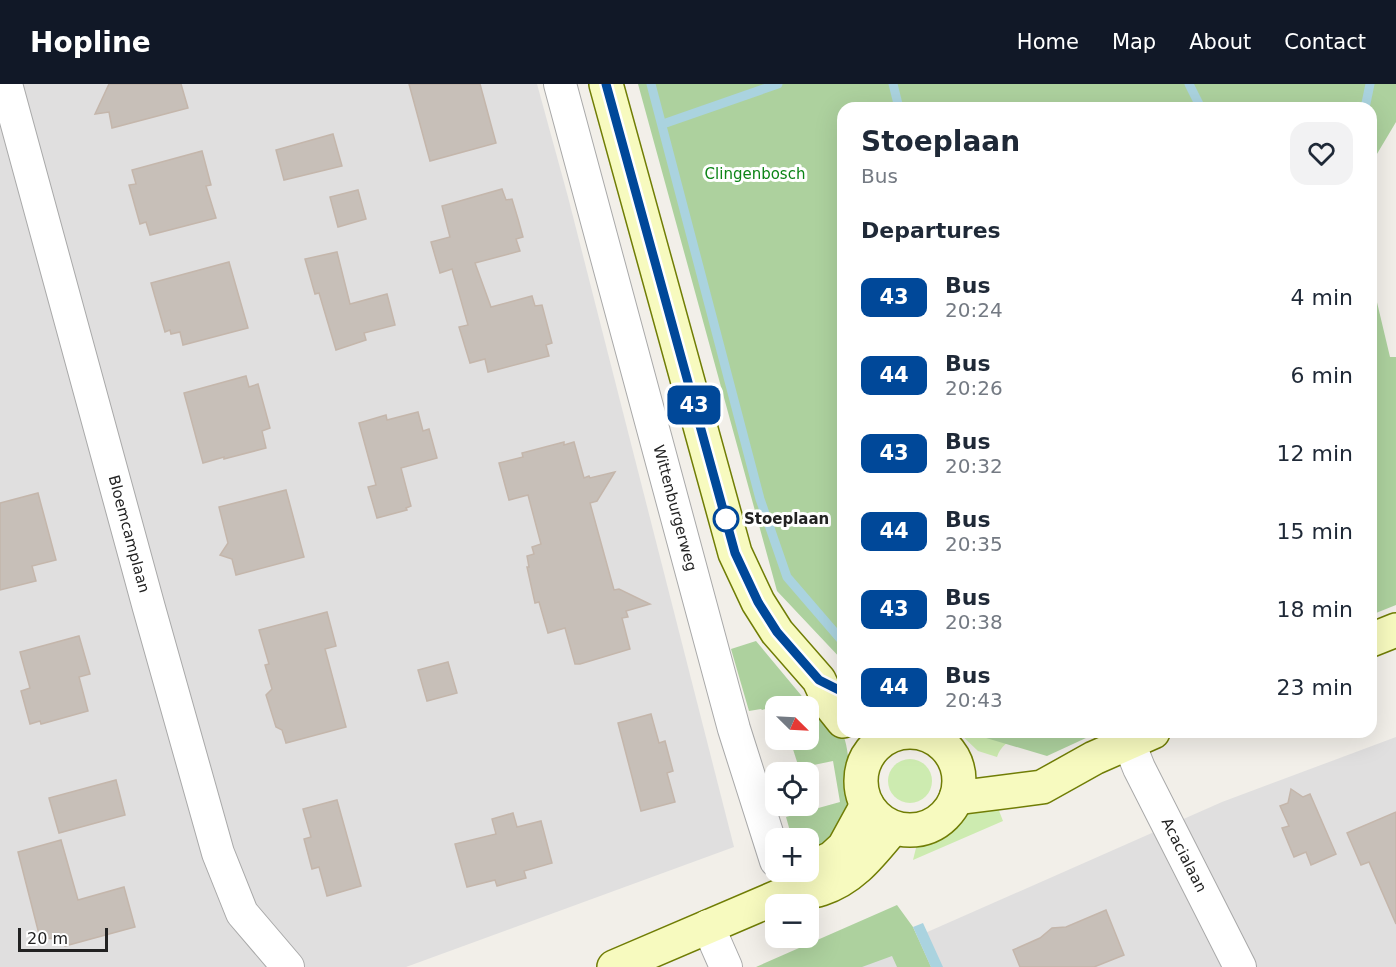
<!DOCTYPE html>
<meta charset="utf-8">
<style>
:root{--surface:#fff;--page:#f2f2f3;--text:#1f2937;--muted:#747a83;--accent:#111827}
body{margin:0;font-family:"DejaVu Sans",sans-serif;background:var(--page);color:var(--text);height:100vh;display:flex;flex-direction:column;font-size:22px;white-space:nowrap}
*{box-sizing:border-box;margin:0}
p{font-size:20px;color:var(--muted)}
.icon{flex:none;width:33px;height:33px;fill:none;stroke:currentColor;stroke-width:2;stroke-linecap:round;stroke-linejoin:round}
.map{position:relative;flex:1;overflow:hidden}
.sheet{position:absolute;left:837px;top:18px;width:540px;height:636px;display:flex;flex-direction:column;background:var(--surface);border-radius:18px;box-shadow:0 6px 24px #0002}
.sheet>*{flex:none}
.badge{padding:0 12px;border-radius:9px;font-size:21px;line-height:39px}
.needle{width:39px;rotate:114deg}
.fabs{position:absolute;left:765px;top:612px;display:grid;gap:12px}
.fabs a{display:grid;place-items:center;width:54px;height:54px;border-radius:12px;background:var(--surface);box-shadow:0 6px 24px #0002;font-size:30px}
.scale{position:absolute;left:18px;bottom:15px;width:90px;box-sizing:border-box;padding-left:6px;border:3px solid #222;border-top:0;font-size:16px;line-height:21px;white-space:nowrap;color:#222;-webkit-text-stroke:4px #fff;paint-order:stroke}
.map>.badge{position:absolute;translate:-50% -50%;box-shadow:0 0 0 3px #fff}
h2{padding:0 24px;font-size:22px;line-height:54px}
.round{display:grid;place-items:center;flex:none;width:63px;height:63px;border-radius:18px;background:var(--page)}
.head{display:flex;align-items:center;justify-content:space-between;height:102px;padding:0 24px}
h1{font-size:28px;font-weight:700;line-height:45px}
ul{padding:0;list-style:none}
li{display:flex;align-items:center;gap:18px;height:78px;padding:0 24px}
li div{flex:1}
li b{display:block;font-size:22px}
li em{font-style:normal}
li .badge{min-width:66px;font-weight:700;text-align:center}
header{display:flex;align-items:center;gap:36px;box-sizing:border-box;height:84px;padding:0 30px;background:var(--accent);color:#fff}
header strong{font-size:28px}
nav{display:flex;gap:33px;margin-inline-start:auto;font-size:21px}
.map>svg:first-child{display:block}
</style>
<header>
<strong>Hopline</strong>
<nav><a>Home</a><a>Map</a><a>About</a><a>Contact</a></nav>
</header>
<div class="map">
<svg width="1396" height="883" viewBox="0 0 1396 883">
<rect width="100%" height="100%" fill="#f2efe9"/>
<g fill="#e0dfdf">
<path d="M0,0H537L568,113L734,763L406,883H0Z"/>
<path d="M1396,653V883H848L1222,718Z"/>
</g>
<g fill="#cdebb0">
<path d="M958,648H1028C1015,654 1002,658 997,673L978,667Z"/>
<circle cx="910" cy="697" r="22"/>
<path d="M996,719L1003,737L913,776L917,760L935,753L965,730Z"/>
</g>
<g fill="#add19e">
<path d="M638,0H1396V38L1371,80V24H843V577L777,507Z"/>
<path d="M1371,193L1390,273H1396V521L1371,531Z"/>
<path d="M756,557L835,652L841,647C852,663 851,722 845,741C843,746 838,752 835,757L811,766H809L808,754H792L786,733L840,718L833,677L799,684L790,656H808V622L779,621L762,626L761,625L749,627L731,565Z"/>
<path d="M966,648H1099L1047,672Z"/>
<path d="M897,821L913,843L931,883H897L892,872L862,883H756Z"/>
</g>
<path fill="#aad3df" d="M923,839L943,883H931L913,843Z"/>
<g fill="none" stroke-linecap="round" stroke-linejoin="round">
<g stroke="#aad3df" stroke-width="9">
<path d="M651,0L760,415L787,493L843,558"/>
<path d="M893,0L899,24"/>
<path d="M1189,0L1201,24"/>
<path d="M1365,24L1370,0"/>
<path d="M663,40L778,0"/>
</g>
</g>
<g fill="#c7bfb8" stroke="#c4b6ab" stroke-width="1.5">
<path d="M109,0H181L188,24L112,44L109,28L95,30Z"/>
<path d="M409,0H480L496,59L430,77Z"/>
<path d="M333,50L342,82L284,96L276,66Z"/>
<path d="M202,67L211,101L206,102L216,134L150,151L146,138L140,140L129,101L136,100L132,86Z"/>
<path d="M502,105L506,116L512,115L518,135L523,153L516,155L520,167L475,179L491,223L532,212L535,222L542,221L552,259L546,261L549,272L488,288L485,275L470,279L459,243L468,241L452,185L440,189L431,158L450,153L442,122Z"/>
<path d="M358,106L366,135L338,143L330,113Z"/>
<path d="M337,168L350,220L387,210L395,241L364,249L366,256L336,266L319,209L315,210L305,175Z"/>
<path d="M229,178L248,244L183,261L180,248L171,250L170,246L165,248L151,199Z"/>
<path d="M246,292L249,303L258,300L270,344L262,347L266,364L224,375V373L203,379L184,309Z"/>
<path d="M418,328L423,347L429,345L437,374L401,384L411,422L406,424L407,426L377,434L368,403L376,401L359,339L386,331L387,336Z"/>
<path d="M564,358V361L574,358L584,394L589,392L590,394L615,388L597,417L590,419L614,506L619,505L650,520L626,527L628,533L622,534L630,565L580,580H575L565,544L548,549L539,518L535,519L527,483H529L527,472L534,470L532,463L541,460L528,411L509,416L499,379L523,373L522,369Z"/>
<path d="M286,406L304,473L236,491L232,475L220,471L228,459L219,423Z"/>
<path d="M38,409L56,476L32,482L36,497L0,506V419Z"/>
<path d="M327,528L336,562L325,565L346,643L286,659L282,646L276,643L266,611L272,605L265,581L269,580L259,546Z"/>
<path d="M79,552L90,590L79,593L88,627L41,640L40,637L30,640L21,607L30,604L20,568Z"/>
<path d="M448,578L457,609L427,617L418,586Z"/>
<path d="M651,630L659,659L665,657L673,687L667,689L675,718L641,727L618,639Z"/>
<path d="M116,696L125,731L59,749L49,714Z"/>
<path d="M1291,705L1303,713L1310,710L1336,770L1311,781L1306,768L1294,773L1282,744L1289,742L1280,722L1288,719Z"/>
<path d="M337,716L361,802L327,812L319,783L312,785L304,755L311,753L303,725Z"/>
<path d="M1396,728V840L1369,778L1361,781L1347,749Z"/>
<path d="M513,729L517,743L541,737L552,779L524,787L526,794L511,798L497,802L495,796L467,803L455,760L496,750L492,735Z"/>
<path d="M61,756L78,816L124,803L135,843L65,862L63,855L40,854L18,768Z"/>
<path d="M1106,826L1124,871L1094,883H1020L1013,866L1040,854L1052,844L1066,843Z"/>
</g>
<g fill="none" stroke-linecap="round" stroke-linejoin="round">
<g stroke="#a9a9a9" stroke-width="34">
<g id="street">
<path d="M6,0L149,524L218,769L242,829L288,883"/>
<path d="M560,0L734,645L776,777"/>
<path d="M1129,659L1139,684L1240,883"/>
<path d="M708,842L726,883"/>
</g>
</g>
<g stroke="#707d05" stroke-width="36">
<g id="secondary">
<path d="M606,0L735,469L758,518L777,548L819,596L831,622L843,637"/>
<path d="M1371,556L1396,546"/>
<circle cx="910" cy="697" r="49"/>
<path d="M956,714L1042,703L1094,674L1153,648"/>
<path d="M787,809L813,783L832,774L844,763L867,721"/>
<path d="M614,883L787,809C798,808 811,809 821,805C853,795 872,769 893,744"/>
</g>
</g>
<use href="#street" stroke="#fff" stroke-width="32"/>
<use href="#secondary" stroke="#f7fabf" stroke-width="33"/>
</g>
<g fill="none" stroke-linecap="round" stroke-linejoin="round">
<g stroke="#fff" stroke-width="14">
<path id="line" d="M606,0L735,469L758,518L777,548L819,596L843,608"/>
</g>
<use href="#line" stroke="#004899" stroke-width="9"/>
</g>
<circle fill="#fff" stroke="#004899" stroke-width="3" cx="726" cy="435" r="12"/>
<g text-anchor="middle" stroke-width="6" stroke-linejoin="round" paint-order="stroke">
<g font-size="15" fill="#0c8416" stroke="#fff">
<text x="755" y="95">Clingenbosch</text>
</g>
<g font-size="15" fill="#222" stroke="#fff">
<text transform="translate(675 424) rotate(75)" y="5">Wittenburgerweg</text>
<text transform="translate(129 450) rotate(75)" y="5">Bloemcamplaan</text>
<text transform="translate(1184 771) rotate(63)" y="5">Acacialaan</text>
</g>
<g font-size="15" font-weight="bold" fill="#222" stroke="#fff" text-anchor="start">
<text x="744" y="440">Stoeplaan</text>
</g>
</g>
</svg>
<div class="fabs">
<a><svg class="needle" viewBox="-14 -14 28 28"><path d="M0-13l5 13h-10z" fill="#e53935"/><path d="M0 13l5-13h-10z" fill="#747a83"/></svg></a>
<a><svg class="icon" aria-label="locate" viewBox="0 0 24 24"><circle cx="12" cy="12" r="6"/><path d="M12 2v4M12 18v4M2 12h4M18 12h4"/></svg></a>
<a>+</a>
<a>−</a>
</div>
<div class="scale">20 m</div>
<b class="badge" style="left:694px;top:321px;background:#004899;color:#fff">43</b>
<section class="sheet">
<div class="head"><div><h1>Stoeplaan</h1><p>Bus</p></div><a class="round"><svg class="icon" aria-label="heart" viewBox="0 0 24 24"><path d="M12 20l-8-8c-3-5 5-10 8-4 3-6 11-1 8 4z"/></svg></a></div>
<h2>Departures</h2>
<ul>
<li><span class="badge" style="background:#004899;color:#fff">43</span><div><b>Bus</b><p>20:24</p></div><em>4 min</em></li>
<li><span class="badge" style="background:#004899;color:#fff">44</span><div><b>Bus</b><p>20:26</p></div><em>6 min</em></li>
<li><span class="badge" style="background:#004899;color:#fff">43</span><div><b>Bus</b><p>20:32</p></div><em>12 min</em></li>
<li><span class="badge" style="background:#004899;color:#fff">44</span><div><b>Bus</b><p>20:35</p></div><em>15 min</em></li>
<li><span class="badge" style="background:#004899;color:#fff">43</span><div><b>Bus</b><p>20:38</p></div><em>18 min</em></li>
<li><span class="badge" style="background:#004899;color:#fff">44</span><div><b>Bus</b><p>20:43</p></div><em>23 min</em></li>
</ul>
</section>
</div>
